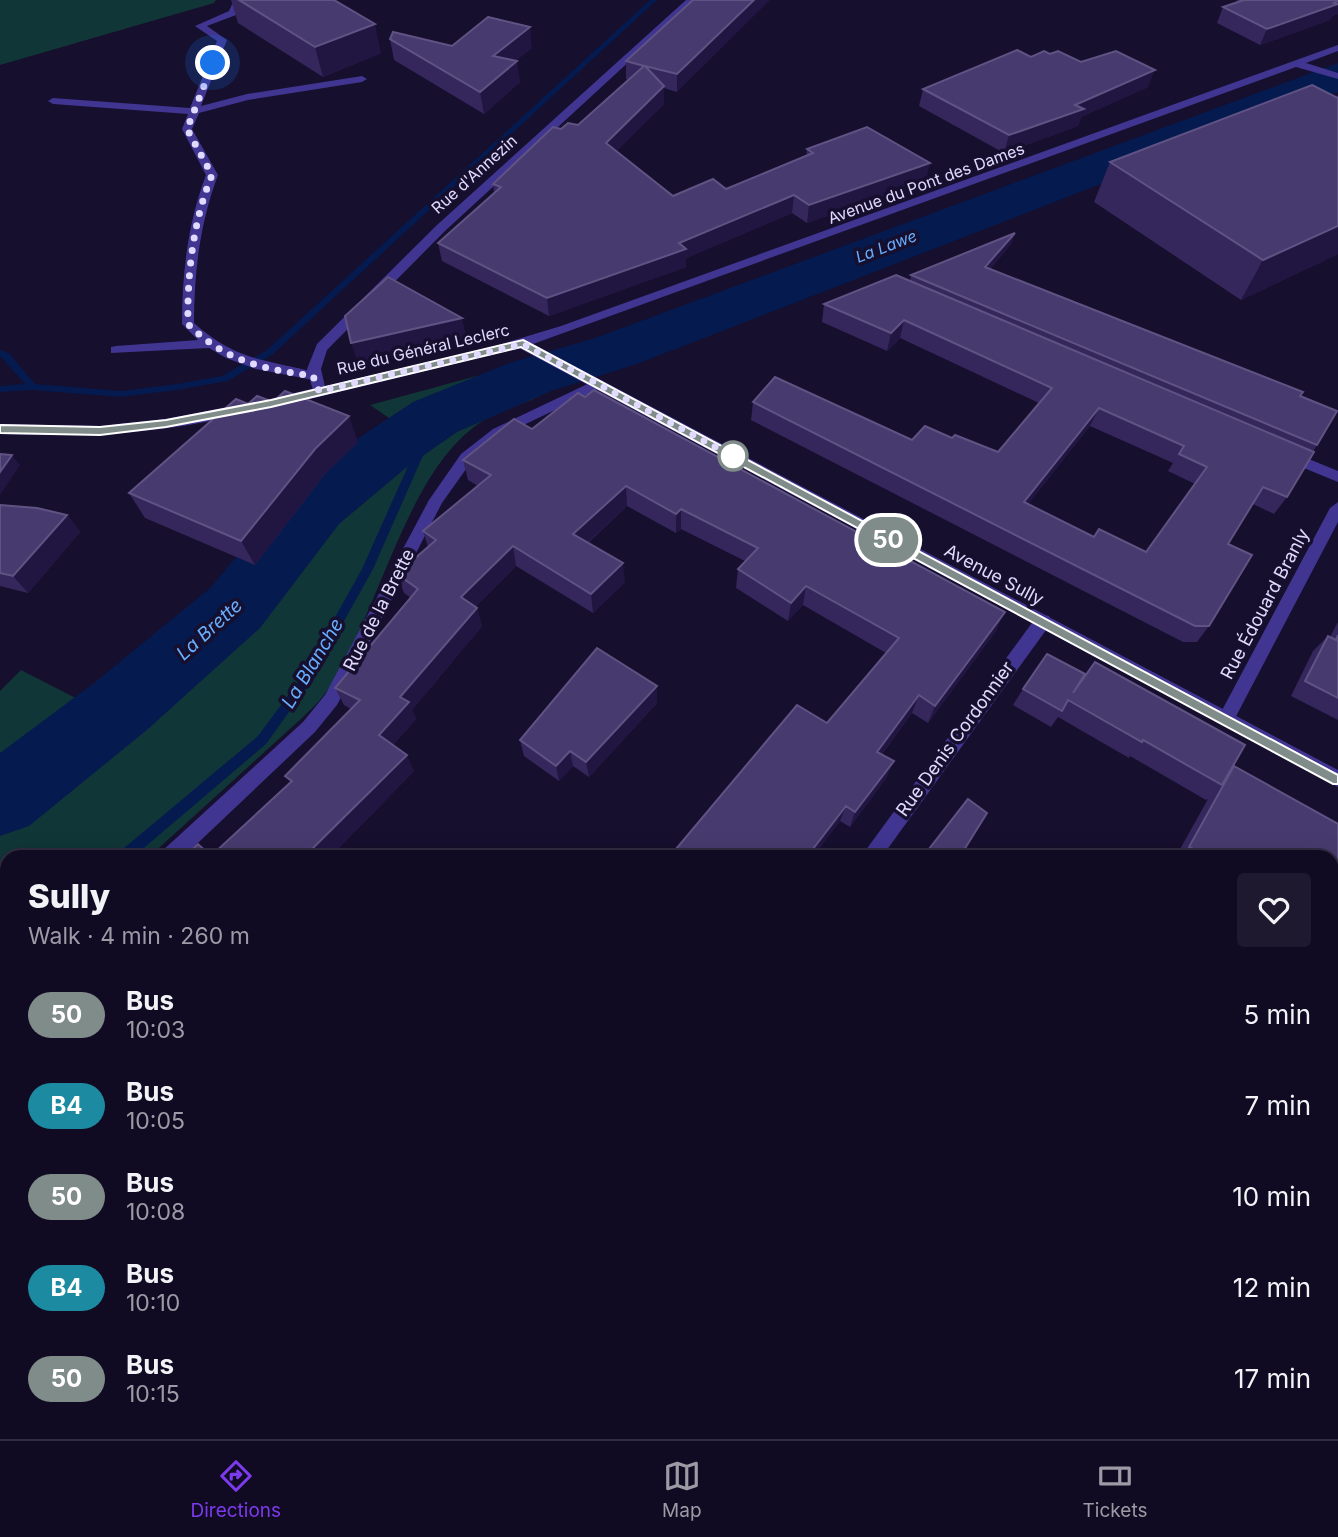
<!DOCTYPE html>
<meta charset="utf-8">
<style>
:root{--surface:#100b22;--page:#1e192f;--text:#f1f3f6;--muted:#9c9ba5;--line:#302b40;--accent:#7c3aed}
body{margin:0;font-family:Inter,sans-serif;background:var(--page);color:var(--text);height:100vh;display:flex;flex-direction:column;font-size:26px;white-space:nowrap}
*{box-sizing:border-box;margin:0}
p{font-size:23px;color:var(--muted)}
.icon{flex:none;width:38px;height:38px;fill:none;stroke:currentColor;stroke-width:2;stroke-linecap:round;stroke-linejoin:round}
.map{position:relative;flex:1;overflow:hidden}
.details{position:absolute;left:0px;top:850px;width:1339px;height:590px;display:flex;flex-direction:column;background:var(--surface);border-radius:21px 21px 0 0;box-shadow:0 7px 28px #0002,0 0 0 2px var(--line)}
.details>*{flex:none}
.badge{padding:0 14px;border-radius:23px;font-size:24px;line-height:46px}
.you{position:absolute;width:35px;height:35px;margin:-18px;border:5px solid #fff;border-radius:50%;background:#1a73e8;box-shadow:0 0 0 10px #1a73e833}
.map>.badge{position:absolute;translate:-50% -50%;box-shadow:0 0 0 4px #fff}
.round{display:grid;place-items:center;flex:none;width:74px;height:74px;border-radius:7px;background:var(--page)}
.head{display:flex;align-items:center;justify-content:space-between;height:119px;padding:0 28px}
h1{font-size:33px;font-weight:800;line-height:52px}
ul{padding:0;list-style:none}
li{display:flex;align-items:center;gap:21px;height:91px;padding:0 28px}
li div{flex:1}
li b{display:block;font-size:26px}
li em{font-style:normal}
li .badge{min-width:77px;font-weight:700;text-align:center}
.menu{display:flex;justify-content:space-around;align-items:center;height:98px;border-top:2px solid var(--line);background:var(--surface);font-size:19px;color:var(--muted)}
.menu a{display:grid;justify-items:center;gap:4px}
.menu .selected{color:var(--accent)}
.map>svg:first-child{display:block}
</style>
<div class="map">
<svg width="1338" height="1439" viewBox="0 0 1338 1439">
<rect width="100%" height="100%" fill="#160f2d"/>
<g fill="#113638">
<path d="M0,0H216L214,3L0,65Z"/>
<path d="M506,368L540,396C523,404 503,410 486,419C405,466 379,620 324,695C318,703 309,711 302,718L149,857L7,858V997L0,1005V691L21,670L99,710L139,678L256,574L328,486L335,487L354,462L348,458L389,418L370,405Z"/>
</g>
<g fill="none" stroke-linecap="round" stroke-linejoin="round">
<g fill="#051a4f" fill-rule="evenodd">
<path d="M650,0H657L273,354L228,381L177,390L121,397L32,390L0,392V386L25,384L0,356V350L9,353L35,384L121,391L177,384L222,376L267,350Z"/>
<path d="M435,414L440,417L373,569L309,684L266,744L132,858H116L117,854L258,736L301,678L362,569L430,417Z"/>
<path d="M7,959V975L0,979V963Z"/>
</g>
<path fill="#051a4f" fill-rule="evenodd" d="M1338,63V92L637,364L551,391L457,432L407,467L339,524L260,628L148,729L29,826L0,836V753L94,683L210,588L293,490L363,435L413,402L509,363L595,338Z"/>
<path fill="#403590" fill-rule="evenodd" d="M234,0H244L236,15L207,26L227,40L201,106L247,94L362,76L367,79L362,82L248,100L199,113L192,129L218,175C200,223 194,272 194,323C238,362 266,359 318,373L320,376L313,380L256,369L226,358L209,348L111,353V347L116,346L198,340L182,324C182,272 188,223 206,175L182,129L188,114L53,104L48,101L53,98L190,108L217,41L195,26L229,11Z"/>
<g fill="#403590" fill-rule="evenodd">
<path d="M686,0H696L445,231L327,350L321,369L326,391L324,394H314L307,369L317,344L437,225Z"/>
<path d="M598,379L603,381V387L503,435L471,462L442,503L337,705L315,732L182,858H159L161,852L303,722L325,695L429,500L461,454L493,429Z"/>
<path d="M1287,450L1338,471V482L1282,459L1280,455Z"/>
<path d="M1338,502V522L1232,724L1226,726L1220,724L1217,719L1220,714L1330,508Z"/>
<path d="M1043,615L1049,616L1051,621L1049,626L881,858H860L1037,616Z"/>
<path d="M7,1011V1037L0,1040V1013Z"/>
<path d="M453,1433H479L477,1439H451Z"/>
</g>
<g fill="#403590" fill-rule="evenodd">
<path d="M1338,45V51L1306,63L1338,73V79L1296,67L533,344L1338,770V787L519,348L277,407L270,402L277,397L485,349L561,326Z"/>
<path d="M243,404L248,406V412C164,435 86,436 0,434V424L100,426L166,419Z"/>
</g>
</g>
<g fill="#35275c" fill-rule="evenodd">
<path d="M231,0H334L381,53L323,77L238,23Z"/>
<path d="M693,0L677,92L664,88V104L616,151L673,196L726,189L806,156L807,149L926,181L807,223L792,213L686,258V267L549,316L442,261L438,243L494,193L493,184L561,129L578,125L629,80L626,79V61Z"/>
<path d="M1237,0H1338V14L1332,16L1330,20L1260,45L1217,23L1223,7L1236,3Z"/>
<path d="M390,39L452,46L532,48L515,61L520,82L484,114L394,60Z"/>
<path d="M1050,54L1081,62L1148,87L1081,117L1078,126L1004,153L919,106L923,89L1031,57Z"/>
<path d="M1338,95V254L1241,300L1094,202L1110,162L1336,97Z"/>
<path d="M1015,233L1011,244L990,269L1300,396L1317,445L1287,497L1274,514L1253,504L1228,544L1209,626L1197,642H1183L751,420L753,402L912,440L952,438L998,452L1039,403L900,338L887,351L822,322L824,304L910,281L911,275ZM1090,426L1173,463L1168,471L1195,484L1146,552L1094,537L1028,504Z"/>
<path d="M532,429L996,631L928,723L912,713L882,754L887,777L850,827L840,821L812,858H675L676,849L827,723L886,653L803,605L788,621L736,588L738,569L745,561L681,529L676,533L627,506L588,543L625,582L593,613L516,566L476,606L477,608L482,626L412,710L416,719L393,745L414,771L329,858H183L211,856L290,782L285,776L351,709L344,705L335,688L411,598L404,593L397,574L428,547L423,531L478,486L468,480L463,460Z"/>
<path d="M358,442L325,474L255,565L145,518L129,493Z"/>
<path d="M0,505L67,515L80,532L28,593L0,586Z"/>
<path d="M1338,622V720L1291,696L1313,651L1328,636L1330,637Z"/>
<path d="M657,686V703L589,777L573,766L559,781L524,756L520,740Z"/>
<path d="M1023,689L1073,693L1232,768L1338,824V923L1332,919V858H1175L1208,799L1206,800L1130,756L1129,758L1058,717L1051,727L1013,705Z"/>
<path d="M874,1433H932L929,1439H881Z"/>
<path d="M1031,1433H1088L1095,1439H1038Z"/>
</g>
<g fill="#211542">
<path d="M754,0H770L677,92V74Z"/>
<path d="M1338,1V14L1332,16L1330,20L1260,45L1267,29Z"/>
<path d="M375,24L381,53L323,77L315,47Z"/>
<path d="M530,27L532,48L496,77L493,56Z"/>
<path d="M517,61L520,82L484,114L480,92Z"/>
<path d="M1155,70L1148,87L1081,117L1078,126L1004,153L1009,135L1075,105Z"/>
<path d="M664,86V104L607,161L606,143Z"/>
<path d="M930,163L926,181L807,223L809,205Z"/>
<path d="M794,195L792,213L686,258V267L549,316L547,298Z"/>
<path d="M1338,226V254L1241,300L1263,260Z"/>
<path d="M1015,233L1011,244L982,278L985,267Z"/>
<path d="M462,318L467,339L358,363L351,343Z"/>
<path d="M904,320L900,338L887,351L891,333Z"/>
<path d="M1099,408L1090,426L1017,519L1024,502Z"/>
<path d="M349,416L358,442L325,474L255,565L241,541L315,449Z"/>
<path d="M12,455L20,465L0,495V472Z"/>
<path d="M626,486L627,506L575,554L573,534Z"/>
<path d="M681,509V529L676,533V514Z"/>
<path d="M67,515L80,532L28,593L13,576Z"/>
<path d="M513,546L516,566L467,615L461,597Z"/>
<path d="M623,563L625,582L593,613L591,594Z"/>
<path d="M806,586L803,605L788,621L791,603Z"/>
<path d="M477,608L482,626L412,710L416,719L387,752L379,735L400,697Z"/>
<path d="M1005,612L996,631L928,723L935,706Z"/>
<path d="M657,686V703L589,777L586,762Z"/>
<path d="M919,695L912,713L871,768L877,752Z"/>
<path d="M570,751L573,766L559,781L556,766Z"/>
<path d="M407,755L414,771L329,858H321L313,848Z"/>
<path d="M894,761L887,777L850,827L855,812Z"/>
<path d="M846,806L840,821L812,858H806Z"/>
<path d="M0,1151L7,1160V1169L0,1175Z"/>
<path d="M323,1433H333L332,1434L336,1439H318Z"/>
<path d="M618,1433H624L627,1437L626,1439H621L618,1435Z"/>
</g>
<g fill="#473a6e" stroke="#605384" stroke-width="2" fill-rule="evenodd">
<path d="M239,0H334L375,24L315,47Z"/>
<path d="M693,0H754L677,74L645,66L664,86L606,143L673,196L713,179L726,189L813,153L807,149L867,127L930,163L809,205L794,195L679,243L686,249L547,298L438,243L501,187L493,184L553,127L561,129L568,123L578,125L644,66L626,61Z"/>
<path d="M1244,0H1338V1L1334,3L1338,4L1267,29L1223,7Z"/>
<path d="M488,17L530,27L493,56L517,61L480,92L390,39L393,32L452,46Z"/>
<path d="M1017,50L1031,57L1044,51L1050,54L1058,51L1081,62L1116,51L1155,70L1075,105L1084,109L1009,135L923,89Z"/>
<path d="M1312,85L1338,98V226L1263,260L1110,162Z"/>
<path d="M1015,233L985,267L1303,392L1300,396L1337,411L1317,445L911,275Z"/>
<path d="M896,275L1314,452L1287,497L1263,487L1228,544L1252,555L1209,626H1195L753,402L775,377L912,440L925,426L952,438L955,435L998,452L1052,388L904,320L891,333L824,304ZM1099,408L1184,446L1179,454L1207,467L1146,552L1099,529L1094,537L1024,502Z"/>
<path d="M388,277L462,318L351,343L345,316Z"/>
<path d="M594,390L1005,612L935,706L919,695L877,752L894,761L855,812L846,806L806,858H686L676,849L797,705L827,723L899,638L806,586L791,603L738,569L758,548L681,509L676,514L626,486L573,534L623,563L591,594L513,546L461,597L477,608L400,697L409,702L379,735L407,755L313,848L325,858H183L198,844L211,856L292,781L285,776L360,700L335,688L418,589L397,574L436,540L423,531L491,475L463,460L514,419L532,429L578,393L585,397Z"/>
<path d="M285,391L349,416L315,449L241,541L129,493L236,399L248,404L257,396L273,402Z"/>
<path d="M0,454L12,455L0,472Z"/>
<path d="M0,505L37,508L67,515L13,576L0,573Z"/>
<path d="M1338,635V698L1305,681L1328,636L1336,640Z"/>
<path d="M597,648L657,686L586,762L570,751L556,766L520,740Z"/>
<path d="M1047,654L1085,674L1073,693L1095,662L1245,745L1222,785L1143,740L1142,742L1068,700L1062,711L1023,689Z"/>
<path d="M1234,766L1338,824V897L1332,893V858H1210L1189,847Z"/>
<path d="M968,799L987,813L959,858H922Z"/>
<path d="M7,1065V1122L2,1127L0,1124V1072Z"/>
<path d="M217,1433H323L318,1439H212Z"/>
<path d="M631,1433H738L745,1439H628Z"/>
<path d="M878,1433H932L929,1439H885Z"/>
<path d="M1040,1433H1088L1095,1439H1043L1039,1436Z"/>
</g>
<path fill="#808c89" stroke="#fff" stroke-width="2" d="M523,340L1338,775V784H1333L521,347L271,407L166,427L100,435L0,433V425L100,427L166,420L271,400Z"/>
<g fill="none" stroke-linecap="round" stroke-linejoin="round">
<path stroke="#e1daff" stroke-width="7" stroke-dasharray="0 12.6" d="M213,63L187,129L212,175C193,221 187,275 188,324C225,361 262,369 313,376L319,391L523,344L740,460L733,456"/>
</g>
<circle fill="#fff" stroke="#808c89" stroke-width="3.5" cx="733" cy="456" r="14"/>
<g text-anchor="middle" stroke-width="7" stroke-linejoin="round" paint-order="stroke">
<g font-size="16" fill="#e1daff" stroke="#160f2d">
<text transform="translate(474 174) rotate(-42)" y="6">Rue d'Annezin</text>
<text transform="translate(926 183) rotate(-20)" y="6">Avenue du Pont des Dames</text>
<text transform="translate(423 349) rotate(-13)" y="6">Rue du Général Leclerc</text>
</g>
<g font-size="16" font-style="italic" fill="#68aeff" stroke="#160f2d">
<text transform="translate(886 246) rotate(-21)" y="6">La Lawe</text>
</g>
<g font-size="18" fill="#e1daff" stroke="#160f2d">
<text transform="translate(994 575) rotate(28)" y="6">Avenue Sully</text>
<text transform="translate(1265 604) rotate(-62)" y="6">Rue Édouard Branly</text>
<text transform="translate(379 610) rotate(-63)" y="6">Rue de la Brette</text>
<text transform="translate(955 739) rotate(-54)" y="6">Rue Denis Cordonnier</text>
</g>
<g font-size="19" font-style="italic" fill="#68aeff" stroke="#160f2d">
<text transform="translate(209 629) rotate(-42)" y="7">La Brette</text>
<text transform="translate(312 663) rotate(-59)" y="7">La Blanche</text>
</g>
</g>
</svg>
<div class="you" style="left:213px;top:63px"></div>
<b class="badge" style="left:888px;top:540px;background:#808c89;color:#fff">50</b>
<section class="details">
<div class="head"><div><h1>Sully</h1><p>Walk · 4 min · 260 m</p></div><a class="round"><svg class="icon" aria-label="heart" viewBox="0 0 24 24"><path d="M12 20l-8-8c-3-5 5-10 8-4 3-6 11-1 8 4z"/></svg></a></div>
<ul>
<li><span class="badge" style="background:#808c89;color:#fff">50</span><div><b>Bus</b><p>10:03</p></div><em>5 min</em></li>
<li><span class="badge" style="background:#1c8aa1;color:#fff">B4</span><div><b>Bus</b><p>10:05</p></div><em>7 min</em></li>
<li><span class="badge" style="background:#808c89;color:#fff">50</span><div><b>Bus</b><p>10:08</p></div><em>10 min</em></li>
<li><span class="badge" style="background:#1c8aa1;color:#fff">B4</span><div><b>Bus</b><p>10:10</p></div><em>12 min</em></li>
<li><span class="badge" style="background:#808c89;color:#fff">50</span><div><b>Bus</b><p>10:15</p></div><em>17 min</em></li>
</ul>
</section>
</div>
<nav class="menu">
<a class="selected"><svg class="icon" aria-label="directions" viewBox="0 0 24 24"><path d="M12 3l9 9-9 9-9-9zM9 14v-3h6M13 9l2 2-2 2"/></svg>Directions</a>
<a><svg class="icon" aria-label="map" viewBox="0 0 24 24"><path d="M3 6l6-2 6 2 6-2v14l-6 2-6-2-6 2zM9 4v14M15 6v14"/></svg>Map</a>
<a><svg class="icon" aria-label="tickets" viewBox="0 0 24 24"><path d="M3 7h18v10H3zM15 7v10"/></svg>Tickets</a>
</nav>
